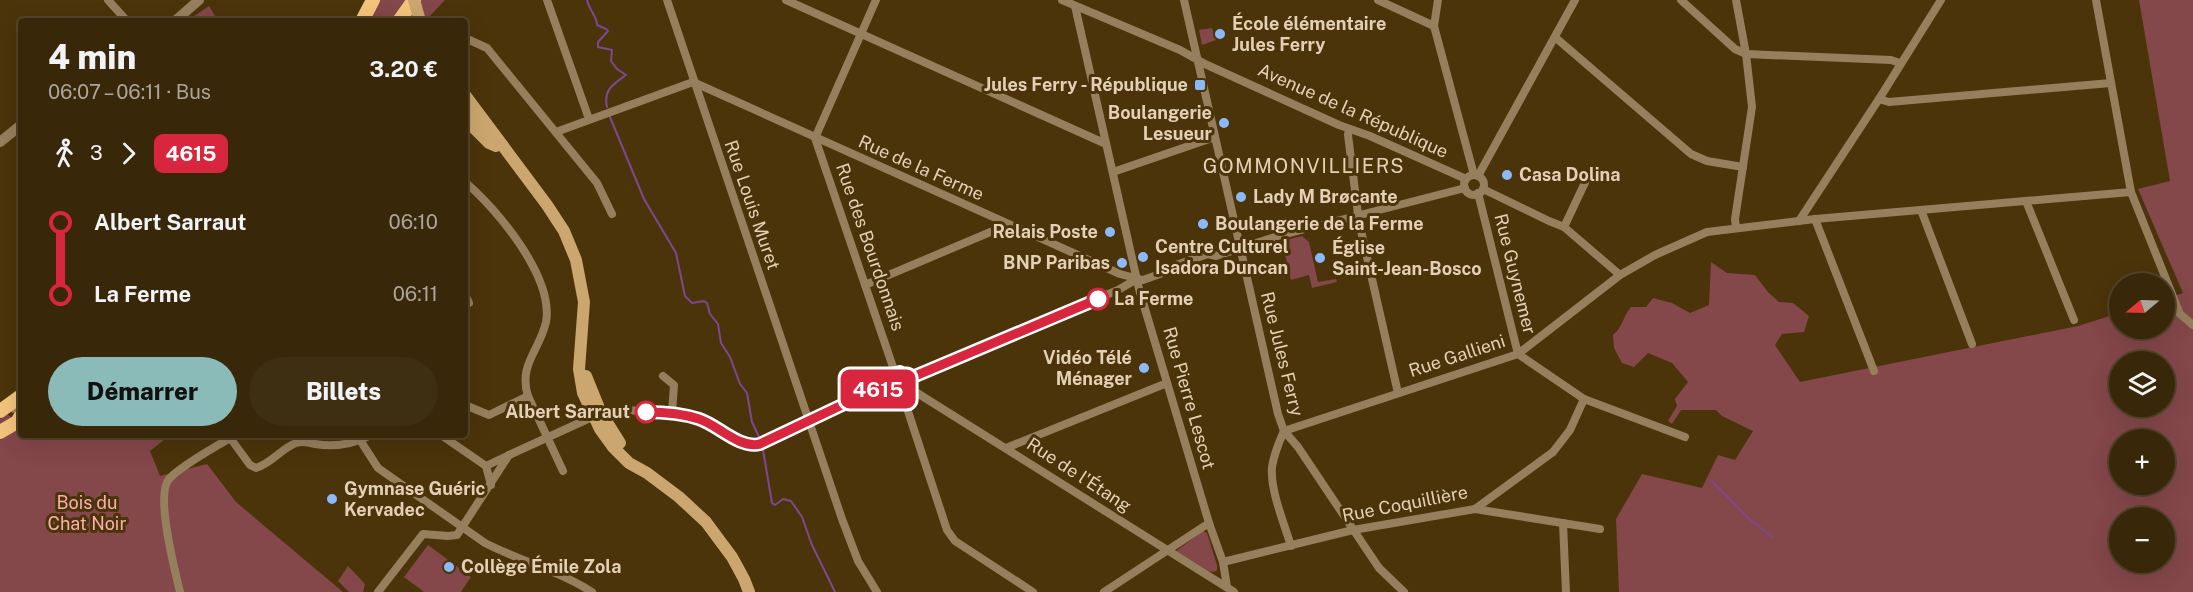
<!DOCTYPE html>
<html lang="fr">
<meta charset="utf-8">
<style>
:root{--surface:#382708;--page:#3f2f12;--text:#f1f3f6;--muted:#aba59c;--line:#524429;--accent:#8bbbb9}
body{margin:0;font-family:"Public Sans",sans-serif;background:var(--page);color:var(--text);height:100vh;display:flex;flex-direction:column;font-size:22px;white-space:nowrap}
*{box-sizing:border-box;margin:0}
p{font-size:20px;color:var(--muted)}
.icon{flex:none;width:33px;height:33px;fill:none;stroke:currentColor;stroke-width:2;stroke-linecap:round;stroke-linejoin:round}
.map{position:relative;flex:1;overflow:hidden}
.drawer{position:absolute;left:18px;top:18px;width:450px;height:420px;display:flex;flex-direction:column;background:var(--surface);border-radius:6px;box-shadow:0 6px 24px #0002,0 0 0 2px var(--line)}
.drawer>*{flex:none}
.badge{padding:0 12px;border-radius:9px;font-size:21px;line-height:39px}
.needle{width:39px;rotate:251deg}
.fabs{position:absolute;left:2109px;top:273px;display:grid;gap:12px}
.fabs a{display:grid;place-items:center;width:66px;height:66px;border-radius:50%;background:var(--surface);box-shadow:0 6px 24px #0002,0 0 0 2px var(--line);font-size:30px}
.map>.badge{position:absolute;translate:-50% -50%;box-shadow:0 0 0 3px #fff}
.legs{display:flex;align-items:center;gap:9px;height:66px;padding:0 30px;font-size:20px}
.legs p{margin-inline-start:auto}
.headline{display:flex;align-items:center;justify-content:space-between;height:102px;padding:0 30px}
h1{font-size:33px;font-weight:800;line-height:45px}
.cta{display:flex;gap:12px;margin-top:auto;padding:12px 30px}
.cta a{flex:1;height:69px;border-radius:36px;background:var(--accent);color:#111;font-size:24px;font-weight:800;line-height:69px;text-align:center}
.cta a+a{background:var(--page);color:var(--text)}
ul{padding:0 30px;list-style:none}
li{display:flex;align-items:center;gap:21px;height:72px;font-size:22px}
li i{display:grid;place-items:center;width:9px;height:100%;margin:0 8px;background:currentColor}
li i::after{content:'';width:15px;height:15px;margin:-8px;border:4px solid;border-radius:50%;background:var(--surface)}
li p{margin-inline-start:auto}
li:first-child i{background:linear-gradient(#0000 50%,currentColor 0)}
li:last-child i{background:linear-gradient(currentColor 50%,#0000 0)}
.map>svg:first-child{display:block}
</style>
<div class="map">
<svg width="2193" height="592" viewBox="0 0 2193 592">
<rect width="100%" height="100%" fill="#4b340a"/>
<g fill="#84474a" fill-rule="evenodd">
<path d="M376,0H407L393,21H364Z"/>
<path d="M421,0H445L425,21L419,2Z"/>
<path d="M2139,0H2193V592H1619L1616,519L1642,474L1702,488L1718,455L1735,460L1753,431L1722,416L1716,410H1681L1672,424L1668,421L1677,406L1675,399L1688,382L1672,363L1648,353L1634,367L1622,363L1614,348L1613,335C1623,327 1623,316 1631,307H1646L1653,298L1672,303L1690,313L1709,305L1711,262L1727,273L1755,275L1768,292L1779,302L1793,303L1809,316L1804,332L1782,334L1775,345L1800,382L2078,326L2119,313L2120,328H2164L2165,299L2183,293L2138,189L2170,181ZM2120,362H2164V406H2120ZM2120,440H2164V484H2120ZM2120,518H2164V562H2120Z"/>
<path d="M209,6L218,21H187Z"/>
<path d="M1212,28L1216,40L1202,45L1199,30Z"/>
<path d="M1302,236L1309,242L1318,282L1336,279L1337,282L1312,288L1309,275L1291,280L1282,241Z"/>
<path d="M7,414L21,424V435H170L150,451L160,476L207,464L236,502L343,592H0V419Z"/>
<path d="M1203,531L1207,533L1217,565V570L1214,572L1208,571L1176,551Z"/>
<path d="M428,545L471,577L461,592H424L404,577Z"/>
<path d="M348,566L365,584L363,592H349L338,581Z"/>
</g>
<g fill="none" stroke-linecap="round" stroke-linejoin="round">
<g stroke="#7e488f" stroke-width="2">
<path d="M587,0C589,10 598,18 597,25L606,29L608,31L598,42V47L612,50L611,61L617,69L626,75C614,84 603,89 607,107"/>
<path d="M610,117L644,199L676,253L685,296L692,303L704,301L707,303L710,314L718,324L721,343L730,357L740,384L747,393L752,422L760,439"/>
<path d="M762,444L772,503L775,505L783,499L791,501L802,517L812,545L835,592"/>
<path d="M1712,481L1749,519L1773,537"/>
</g>
<g stroke="#967f5d" stroke-width="8">
<path d="M108,0L127,21"/>
<path d="M547,0L589,119"/>
<path d="M667,0L842,519L858,561L877,592"/>
<path d="M786,0L1106,144"/>
<path d="M876,0L815,138L895,373"/>
<path d="M1062,0L1180,50L1205,64L1339,125L1370,136L1466,179"/>
<path d="M1184,0L1278,414L1284,431L1298,447L1379,568L1404,592"/>
<path d="M1378,0L1434,26"/>
<path d="M1438,0L1434,26L1474,175"/>
<path d="M1681,0L1735,49L1746,54L1891,60L1900,63"/>
<path d="M2096,0L2131,192L2180,314L2193,325"/>
<path d="M1075,6L1139,289L1209,523L1223,562L1227,587"/>
<path d="M465,38L487,48L597,183L612,214"/>
<path d="M1556,38L1691,154L1707,161L1743,167"/>
<path d="M1879,99L1889,102L2111,83"/>
<path d="M1349,129L1348,135L1359,222L1398,393"/>
<path d="M556,132L693,82L1120,274L1143,280L1171,270L1176,265L1208,254L1216,256L1278,236L1465,188"/>
<path d="M1113,172L1215,137"/>
<circle cx="1474" cy="185" r="10"/>
<path d="M1478,176L1575,0"/>
<path d="M465,182C497,209 554,277 546,322C540,350 518,365 528,396L563,471"/>
<path d="M1483,189L1549,221L1564,227L1620,275"/>
<path d="M1478,193L1518,354L1584,399L1685,437"/>
<path d="M2026,201L2074,320"/>
<path d="M1921,210L1972,344"/>
<path d="M1815,219L1874,371"/>
<path d="M1799,221L1879,99L1941,0"/>
<path d="M1564,227L1590,172"/>
<path d="M1736,228L1735,219L1752,107L1746,54L1736,0"/>
<path d="M865,285L1007,225"/>
<path d="M465,294L469,303"/>
<path d="M663,376L674,385L672,412"/>
<path d="M908,379L1118,290L1137,279"/>
<path d="M889,385L890,376L897,371L903,373L908,379"/>
<path d="M906,386L1234,592"/>
<path d="M901,390L947,530L955,541L1033,592"/>
<path d="M465,405L489,415L528,396"/>
<path d="M14,409L21,407"/>
<path d="M1284,431L1518,354L1620,275L1655,255L1707,232L1815,219L2131,192"/>
<path d="M1284,431C1279,442 1274,454 1272,467C1270,490 1284,523 1291,546"/>
<path d="M228,435L250,465L256,468C272,463 282,448 296,443C303,440 308,443 315,444C334,447 354,444 371,435"/>
<path d="M441,435L486,466L491,485"/>
<path d="M360,440L378,468L485,543C520,561 559,571 592,592"/>
<path d="M1006,448L1167,383"/>
<path d="M486,466L509,455"/>
<path d="M1475,509L1600,529"/>
<path d="M1563,523L1566,592"/>
<path d="M1223,562L1353,530L1475,509L1553,452L1570,430L1584,399"/>
<path d="M180,592C175,571 155,495 169,479C182,465 212,449 230,438"/>
<path d="M378,592L423,534L448,536L457,535L509,455L601,413C630,409 676,408 703,420C718,427 733,437 748,445H754L861,395L889,385"/>
<path d="M1104,592L1209,523"/>
</g>
<g stroke="#967f5d" stroke-width="10">
<path d="M175,21L199,0"/>
<path d="M0,142L21,125"/>
</g>
<g stroke="#cba66e" stroke-width="12">
<path d="M465,95L547,205L564,231L576,260L584,302L579,369L583,393L600,429L613,447L629,463L647,473L679,497L706,522L732,557L744,579L749,592"/>
<path d="M465,111L482,130"/>
<path d="M474,128L489,143L496,146"/>
<path d="M586,376L601,413L620,443"/>
</g>
<g stroke="#f3c47b" stroke-width="14">
<path d="M362,21L373,0"/>
<path d="M399,21L414,0"/>
<path d="M0,432L17,422L20,417"/>
</g>
<path stroke="#cba66e" stroke-width="12" d="M414,0L420,21"/>
<path stroke="#f3c47b" stroke-width="14" d="M0,411L21,396"/>
</g>
<g fill="none" stroke-linecap="round" stroke-linejoin="round">
<g stroke="#fff" stroke-width="14">
<path id="line-1" d="M646,412C665,412 681,413 699,419C718,425 739,449 760,444L861,396L889,385V379L892,374L900,372L908,379L1098,299"/>
</g>
<use href="#line-1" stroke="#d7263d" stroke-width="9"/>
</g>
<g fill="#8cb9fc" stroke="#4b340a" stroke-width="2">
<circle cx="1220" cy="34" r="6"/>
<rect x="1194" y="79" width="12" height="12" rx="3"/>
<circle cx="1224" cy="123" r="6"/>
<circle cx="1507" cy="175" r="6"/>
<circle cx="1241" cy="197" r="6"/>
<circle cx="1203" cy="224" r="6"/>
<circle cx="1110" cy="232" r="6"/>
<circle cx="1143" cy="257" r="6"/>
<circle cx="1320" cy="258" r="6"/>
<circle cx="1122" cy="263" r="6"/>
<circle cx="1144" cy="368" r="6"/>
<circle cx="332" cy="499" r="6"/>
<circle cx="449" cy="567" r="6"/>
</g>
<g fill="#fff" stroke="#d7263d" stroke-width="3">
<circle cx="1098" cy="299" r="10"/>
<circle cx="646" cy="412" r="10"/>
</g>
<g text-anchor="middle" stroke-width="6" stroke-linejoin="round" paint-order="stroke">
<g font-size="18" font-weight="bold" fill="#e3d1b7" stroke="#4b340a" text-anchor="start">
<text x="1232" y="30">École élémentaire<tspan x="1232" dy="21">Jules Ferry</tspan></text>
<text x="1188" y="91" text-anchor="end">Jules Ferry - République</text>
<text x="1212" y="119" text-anchor="end">Boulangerie<tspan x="1212" dy="21">Lesueur</tspan></text>
<text x="1519" y="181">Casa Dolina</text>
<text x="1253" y="203">Lady M Brøcante</text>
<text x="1215" y="230">Boulangerie de la Ferme</text>
<text x="1098" y="238" text-anchor="end">Relais Poste</text>
<text x="1155" y="253">Centre Culturel<tspan x="1155" dy="21">Isadora Duncan</tspan></text>
<text x="1332" y="254">Église<tspan x="1332" dy="21">Saint-Jean-Bosco</tspan></text>
<text x="1110" y="269" text-anchor="end">BNP Paribas</text>
<text x="1132" y="364" text-anchor="end">Vidéo Télé<tspan x="1132" dy="21">Ménager</tspan></text>
<text x="344" y="495">Gymnase Guéric<tspan x="344" dy="21">Kervadec</tspan></text>
<text x="461" y="573">Collège Émile Zola</text>
</g>
<g font-size="18" fill="#e3d1b7" stroke="#4b340a">
<text transform="translate(1353 111) rotate(24)" y="6">Avenue de la République</text>
<text transform="translate(921 168) rotate(24)" y="6">Rue de la Ferme</text>
<text transform="translate(752 205) rotate(71)" y="6">Rue Louis Muret</text>
<text transform="translate(870 247) rotate(71)" y="6">Rue des Bourdonnais</text>
<text transform="translate(1515 274) rotate(76)" y="6">Rue Guynemer</text>
<text transform="translate(1282 354) rotate(76)" y="6">Rue Jules Ferry</text>
<text transform="translate(1457 356) rotate(-18)" y="6">Rue Gallieni</text>
<text transform="translate(1189 398) rotate(74)" y="6">Rue Pierre Lescot</text>
<text transform="translate(1079 475) rotate(33)" y="6">Rue de l'Étang</text>
<text transform="translate(1405 504) rotate(-11)" y="6">Rue Coquillière</text>
</g>
<g font-size="18" font-weight="bold" fill="#e3d1b7" stroke="#4b340a" text-anchor="start">
<text x="1114" y="305">La Ferme</text>
<text x="630" y="418" text-anchor="end">Albert Sarraut</text>
</g>
<g font-size="18" fill="#fcadaf" stroke="#4b340a">
<text x="87" y="509">Bois du<tspan x="87" dy="21">Chat Noir</tspan></text>
</g>
<g font-size="20" letter-spacing="1.5" fill="#e3d1b7" stroke="#4b340a">
<text x="1304" y="173">GOMMONVILLIERS</text>
</g>
</g>
</svg>
<div class="fabs">
<a><svg class="needle" viewBox="-14 -14 28 28"><path d="M0-13l5 13h-10z" fill="#e53935"/><path d="M0 13l5-13h-10z" fill="#aba59c"/></svg></a>
<a><svg class="icon" aria-label="layers" viewBox="0 0 24 24"><path d="M12 4l9 5-9 5-9-5zM3 14l9 5 9-5"/></svg></a>
<a>+</a>
<a>−</a>
</div>
<b class="badge" style="left:878px;top:389px;background:#d7263d;color:#fff">4615</b>
<section class="drawer">
<div class="headline"><div><h1>4 min</h1><p>06:07 – 06:11 · Bus</p></div><b>3.20 €</b></div>
<div class="legs"><svg class="icon" aria-label="walk" viewBox="0 0 24 24"><circle cx="13" cy="4" r="2"/><path d="M13 8l-2 6 4 7M11 14l-3 7M7 12l3-4h3l4 4"/></svg>3<svg class="icon" aria-label="forward" viewBox="0 0 24 24"><path d="M9 5l7 7-7 7"/></svg><b class="badge" style="background:#d7263d;color:#fff">4615</b></div>
<ul>
<li><i style="color:#d7263d"></i><b>Albert Sarraut</b><p>06:10</p></li>
<li><i style="color:#d7263d"></i><b>La Ferme</b><p>06:11</p></li>
</ul>
<div class="cta"><a>Démarrer</a><a>Billets</a></div>
</section>
</div>
